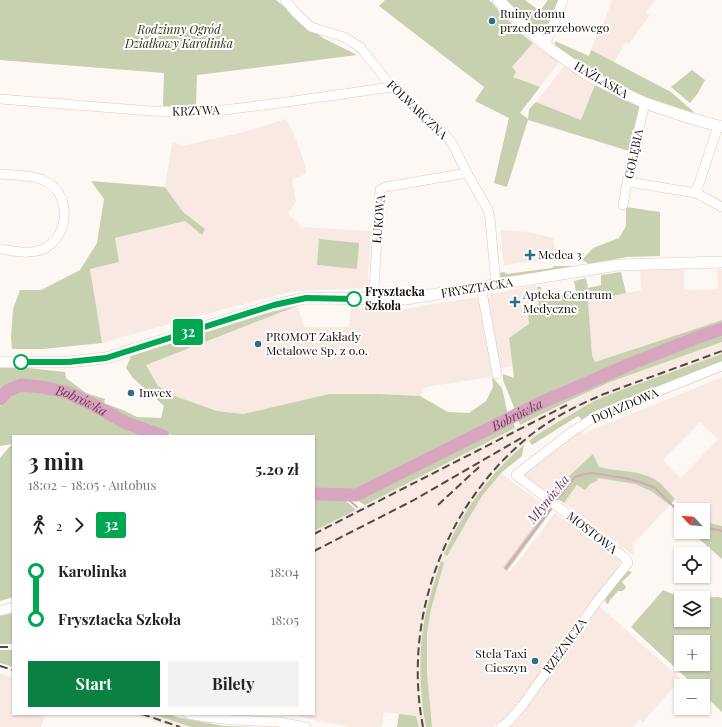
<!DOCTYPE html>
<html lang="pl">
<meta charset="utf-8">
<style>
:root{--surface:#fff;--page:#f2f2f2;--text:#222;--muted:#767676;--accent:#0b8043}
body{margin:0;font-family:"Playfair Display",serif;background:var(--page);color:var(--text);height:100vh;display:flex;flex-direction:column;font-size:15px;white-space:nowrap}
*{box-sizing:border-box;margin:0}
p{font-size:13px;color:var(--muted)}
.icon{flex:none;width:22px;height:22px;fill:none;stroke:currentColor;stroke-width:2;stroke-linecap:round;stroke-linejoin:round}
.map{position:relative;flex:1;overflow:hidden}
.details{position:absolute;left:12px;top:435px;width:303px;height:280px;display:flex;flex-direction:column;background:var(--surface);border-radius:0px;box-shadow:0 1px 3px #0004}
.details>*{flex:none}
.badge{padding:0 8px;border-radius:3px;font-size:14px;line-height:26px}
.needle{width:26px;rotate:296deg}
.tools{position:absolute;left:674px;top:503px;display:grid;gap:8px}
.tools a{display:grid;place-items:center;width:36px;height:36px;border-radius:0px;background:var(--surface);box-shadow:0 1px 3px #0004;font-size:20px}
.map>.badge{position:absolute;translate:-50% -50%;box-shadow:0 0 0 2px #fff}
.legs{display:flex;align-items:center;gap:6px;height:44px;padding:0 16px;font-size:13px}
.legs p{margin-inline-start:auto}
.headline{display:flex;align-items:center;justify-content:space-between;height:68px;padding:0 16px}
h1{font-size:22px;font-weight:700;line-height:30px}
.cta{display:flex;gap:8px;margin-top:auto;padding:8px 16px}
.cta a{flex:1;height:46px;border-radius:0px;background:var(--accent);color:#fff;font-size:16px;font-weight:700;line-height:46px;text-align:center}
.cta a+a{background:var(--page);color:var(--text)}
ul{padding:0 16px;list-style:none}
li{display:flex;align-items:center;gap:14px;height:48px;font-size:15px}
li i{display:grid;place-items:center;width:6px;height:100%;margin:0 5px;background:currentColor}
li i::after{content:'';width:10px;height:10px;margin:-5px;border:3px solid;border-radius:50%;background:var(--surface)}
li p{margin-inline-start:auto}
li:first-child i{background:linear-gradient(#0000 50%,currentColor 0)}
li:last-child i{background:linear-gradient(currentColor 50%,#0000 0)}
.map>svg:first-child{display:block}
</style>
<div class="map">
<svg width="722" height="727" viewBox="0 0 722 727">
<rect width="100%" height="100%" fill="#fef8f4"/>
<g fill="#f8eae2" fill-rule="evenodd">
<path d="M612,0H655L645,13L650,15L629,44L626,42L614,62L591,50L597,35L602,28Z"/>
<path d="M533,43L561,59L540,87L513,77L512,67Z"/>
<path d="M566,64L596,82L581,120L536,102Z"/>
<path d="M286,119L296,139L305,165L306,174L292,180L296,202L288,214L302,227L372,231L367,288L295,291L224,309L102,343L89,269L119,262L114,238L185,221L202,235L205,229L183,213L165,187L172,143L185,145L244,132Z"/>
<path d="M500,230L528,232L553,238L556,259L504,265Z"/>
<path d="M684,269V290L718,289L717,269H722V320L645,345L595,362L592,355L588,301L641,290L640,270Z"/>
<path d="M536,285L539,308L529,324L509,338L512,366L499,369L486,295Z"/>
<path d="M480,297L493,370L492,377L425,387L420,396L379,394H329L243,414L217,411L172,395L158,386L146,365L297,306L305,327H349L351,308L399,310L451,301Z"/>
<path d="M722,342V354L624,389L594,401L558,422L535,436L521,447L498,471L548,508L503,568L510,572L555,513L621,561V563L509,715L492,727H432L431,718L424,717L426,727H419L416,716L384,712L382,727H350L300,717L301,714H314V531L575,398L610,382Z"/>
<path d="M722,377V526L703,521V510H685L657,481L644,474L609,470L599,467L567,478L552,498L525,477V474L572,435L580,431L582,434ZM700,422L718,439L681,478L663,460Z"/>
<path d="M597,478L635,484L651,491L670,505L633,544L634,556L564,503L578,485L590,484L597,481Z"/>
<path d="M599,606L681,679L643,722L640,719L633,727H509L513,724L542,686Z"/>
<path d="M0,673L13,678V714H45L41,727H0Z"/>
<path d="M133,714H152L191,727H172Z"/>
</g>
<g fill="#c7d1b0" fill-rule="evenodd">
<path d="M0,0H276L305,24L323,38L357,55L197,75L196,107L163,106L164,73L0,60Z"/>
<path d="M385,0H489L521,33L533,43L512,67L516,72L513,77L540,87L520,113L528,119L529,109L536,102L581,120L596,82L638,104L640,108L629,151L528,120L507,187L494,183L509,118L475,101L484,87L379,6Z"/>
<path d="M505,0H525L540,11L548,0H560L546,31H538Z"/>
<path d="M555,41L589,56L591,50L671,92L695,113L653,102L600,76L555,49Z"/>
<path d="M692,70L705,80L698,93L690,103L671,87Z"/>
<path d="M91,181L165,187L183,212L205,229L202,235L185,221L115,238L119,262L90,269L102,343L43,349H12L11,338L13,309L20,290H41L80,270L97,243L104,199Z"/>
<path d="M626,207L660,212V256L627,257L589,264L582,260L593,248L619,238L626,226Z"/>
<path d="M319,239L359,243L357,269L317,265Z"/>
<path d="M554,266H573L575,268L501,279L499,273L504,272L507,274L552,268Z"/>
<path d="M621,272L626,293L588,301L592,355L595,362L722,320V328L615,364L559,388L515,410L503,380V374L514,378L509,338L529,324L528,310L539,308L537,287H541L544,298L576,292L574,281L586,278L588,288L601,285V275Z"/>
<path d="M297,306L146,365L158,386L172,395L217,411L243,414L329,394H379L420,396L448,412L469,413L486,401L493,387L492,377L502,388L508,415L354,493L314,492V436H174L159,428L128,419L68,386L47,383L20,384L4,390L0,394V368H28L65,372L66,378L86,393L105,399L104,403L123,410L137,417L161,418L164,406L133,378L126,368L131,356L232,322Z"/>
<path d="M722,334V342L610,382L575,398L520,425L518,419L540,406L619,371L672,350Z"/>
<path d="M722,354V363L582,420L578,416L532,445L529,441L535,436L558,422L594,401L624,389Z"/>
<path d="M22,388L47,391L67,397L111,421L152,436H13V597L0,601V458L12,444L0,446V407L6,399Z"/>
<path d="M513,422L515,428L365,505L351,497L366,496L443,458Z"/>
<path d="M524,445L522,456L501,473L482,496L467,521L447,556L444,554C448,546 451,539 455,531C472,499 496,468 524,445Z"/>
<path d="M593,454L599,467C617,472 644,470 657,481C664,486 669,493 675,499L670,505L651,491L635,484L598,478L597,481L590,484L585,490L577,485L564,503L554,496L567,478Z"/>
<path d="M314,499H344L356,510L314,531Z"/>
<path d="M548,508L552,510L507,571L503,568Z"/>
<path d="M703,521L722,526V559L691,532H703Z"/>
<path d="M441,561L444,563L431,609L427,633V674L432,727H426C419,689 418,645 427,608C431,592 436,577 441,561Z"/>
<path d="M628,571L632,572L622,582L626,587L623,591H618L610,600L609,603L607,604L605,601L606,597L626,572Z"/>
<path d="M663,590L682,598L719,597L722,598V712L703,694V686H695L631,627ZM681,598H703V620H681ZM681,642H703V664H681Z"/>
<path d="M13,613V644H0V616Z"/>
<path d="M0,650H13V667L0,663Z"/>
<path d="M152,714H169L177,717L224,726L258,727H191Z"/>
<path d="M399,714L416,716L419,727H397Z"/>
</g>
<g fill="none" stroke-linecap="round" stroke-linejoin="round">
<g stroke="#d7a6be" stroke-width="2">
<path d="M343,495L357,507"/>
<path d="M555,502L575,477L584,474L592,473L625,478L640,482L648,485L655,488L681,514"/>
<path d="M703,527L722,531"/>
<path d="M506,568L553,506"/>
</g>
<g stroke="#d7a6be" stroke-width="13">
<path id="s1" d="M0,399L7,391L21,385L42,387L66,392L90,403L126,423L163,436"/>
<path id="s2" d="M314,494L356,495L538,404L635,362L701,336L722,329"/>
</g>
<g stroke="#e1c6b4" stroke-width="10">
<g id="minor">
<path d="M285,0L296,13L311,27L344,37L360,47L392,87L432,122L447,137L453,145L467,173L488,210L490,218L496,285"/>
<path d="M545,45L563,0"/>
<path d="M0,99L151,111L195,112L224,110L287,102L392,87"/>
<path d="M0,174C12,175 32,175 43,180C72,192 71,236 43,249C30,255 14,251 0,249"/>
<path d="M628,182L696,193L722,207"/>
<path d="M696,193L718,126"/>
<path d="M623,205L631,161L645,103"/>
<path d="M481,287L497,374"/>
<path d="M374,288L380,190L385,187L467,173"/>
<path d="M0,611L13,607"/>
<path d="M188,714L206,717L233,720L279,722L306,727"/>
<path d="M501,727L509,721L522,706L598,600L628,563L627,560L624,557L516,475L570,433L598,415L722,366"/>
</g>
</g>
<g stroke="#e1c6b4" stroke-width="12">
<g id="tertiary">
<path d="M498,0L545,45L586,74L615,89L645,103L693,119L722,127"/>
<path d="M0,362H68L106,358L274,305L306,298L406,299L618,265L722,262"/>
</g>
</g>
<use href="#minor" stroke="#fff" stroke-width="9"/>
<use href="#tertiary" stroke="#fff" stroke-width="11"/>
<g stroke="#504842" stroke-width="2" stroke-dasharray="8 4" stroke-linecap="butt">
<path d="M438,505L479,467"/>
<path d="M314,534L569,404"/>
<path d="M314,551L412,501L523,437"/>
<path d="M0,647H13"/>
<path d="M0,666L13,670"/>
<path d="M142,714L180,727"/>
<path d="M423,727C402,618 445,503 532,434C554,417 578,405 604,394L722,351"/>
</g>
</g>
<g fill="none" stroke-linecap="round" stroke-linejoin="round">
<g stroke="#fff" stroke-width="9">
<path id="line-1" d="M21,362H68L106,358L274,305L306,298L354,299"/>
</g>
<use href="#line-1" stroke="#00a651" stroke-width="6"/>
</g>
<g fill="#2f6e83" stroke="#fff" stroke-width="1.5">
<circle cx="492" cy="21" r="4"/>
<path d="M528 249h4v4h4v4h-4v4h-4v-4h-4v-4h4z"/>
<path d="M513 296h4v4h4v4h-4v4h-4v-4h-4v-4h4z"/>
<circle cx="258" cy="344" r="4"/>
<circle cx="131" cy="393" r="4"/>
<circle cx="535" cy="661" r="4"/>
</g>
<g fill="#fff" stroke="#00a651" stroke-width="2">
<circle cx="354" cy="299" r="7"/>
<circle cx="21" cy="362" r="7"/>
</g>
<g text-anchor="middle" stroke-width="4" stroke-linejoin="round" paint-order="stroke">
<g font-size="12" fill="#180f09" stroke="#fff" text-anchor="start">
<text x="500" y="18">Ruiny domu<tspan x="500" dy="14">przedpogrzebowego</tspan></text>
<text x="538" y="259">Medea 3</text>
<text x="523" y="299">Apteka Centrum<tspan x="523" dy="14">Medyczne</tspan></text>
<text x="266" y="341">PROMOT Zakłady<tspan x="266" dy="14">Metalowe Sp. z o.o.</tspan></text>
<text x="139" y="397">Inwex</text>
<text x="527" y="658" text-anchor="end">Stela Taxi<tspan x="527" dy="14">Cieszyn</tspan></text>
</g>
<g font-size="12" font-style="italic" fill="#29310d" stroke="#fff">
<text x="179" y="34">Rodzinny Ogród<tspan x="179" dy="14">Działkowy Karolinka</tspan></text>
</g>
<g font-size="12" fill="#180f09" stroke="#fff">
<text transform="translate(601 80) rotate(30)" y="4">HAŻLASKA</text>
<text transform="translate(417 110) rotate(44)" y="4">FOLWARCZNA</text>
<text transform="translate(196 111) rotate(-2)" y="4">KRZYWA</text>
<text transform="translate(634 154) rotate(-78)" y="4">GOŁĘBIA</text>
<text transform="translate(379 219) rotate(-85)" y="4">ŁUKOWA</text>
<text transform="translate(477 288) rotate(-9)" y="4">FRYSZTACKA</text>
<text transform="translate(625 406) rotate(-23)" y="4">DOJAZDOWA</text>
<text transform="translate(592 533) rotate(38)" y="4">MOSTOWA</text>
<text transform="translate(565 646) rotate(-54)" y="4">RZEŹNICZA</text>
</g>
<g font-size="12" font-weight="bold" fill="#180f09" stroke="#fff" text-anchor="start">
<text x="365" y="296">Frysztacka<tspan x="365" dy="14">Szkoła</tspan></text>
</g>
<g font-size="13" font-style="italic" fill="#723557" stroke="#fff">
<text dy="5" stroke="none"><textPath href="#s1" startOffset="89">Bobrówka</textPath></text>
<text dy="5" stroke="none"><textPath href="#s2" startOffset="222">Bobrówka</textPath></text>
<text transform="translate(548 499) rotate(-51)" y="5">Młynówka</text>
</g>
</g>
</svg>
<div class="tools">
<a><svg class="needle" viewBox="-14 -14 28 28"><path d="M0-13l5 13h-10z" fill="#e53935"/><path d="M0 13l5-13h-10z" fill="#767676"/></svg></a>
<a><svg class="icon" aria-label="locate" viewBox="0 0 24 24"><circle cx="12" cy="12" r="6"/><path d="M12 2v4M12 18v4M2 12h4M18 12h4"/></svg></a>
<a><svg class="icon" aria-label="layers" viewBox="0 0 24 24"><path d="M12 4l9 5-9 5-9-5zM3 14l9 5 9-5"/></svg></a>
<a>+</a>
<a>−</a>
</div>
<b class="badge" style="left:188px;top:332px;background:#00a651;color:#fff">32</b>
<section class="details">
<div class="headline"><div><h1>3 min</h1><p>18:02 – 18:05 · Autobus</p></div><b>5.20 zł</b></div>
<div class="legs"><svg class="icon" aria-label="walk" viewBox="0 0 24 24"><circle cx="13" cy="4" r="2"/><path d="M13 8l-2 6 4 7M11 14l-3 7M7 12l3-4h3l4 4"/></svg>2<svg class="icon" aria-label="forward" viewBox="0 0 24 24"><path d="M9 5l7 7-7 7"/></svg><b class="badge" style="background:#00a651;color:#fff">32</b></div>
<ul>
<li><i style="color:#00a651"></i><b>Karolinka</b><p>18:04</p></li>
<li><i style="color:#00a651"></i><b>Frysztacka Szkoła</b><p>18:05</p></li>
</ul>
<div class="cta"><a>Start</a><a>Bilety</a></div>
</section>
</div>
